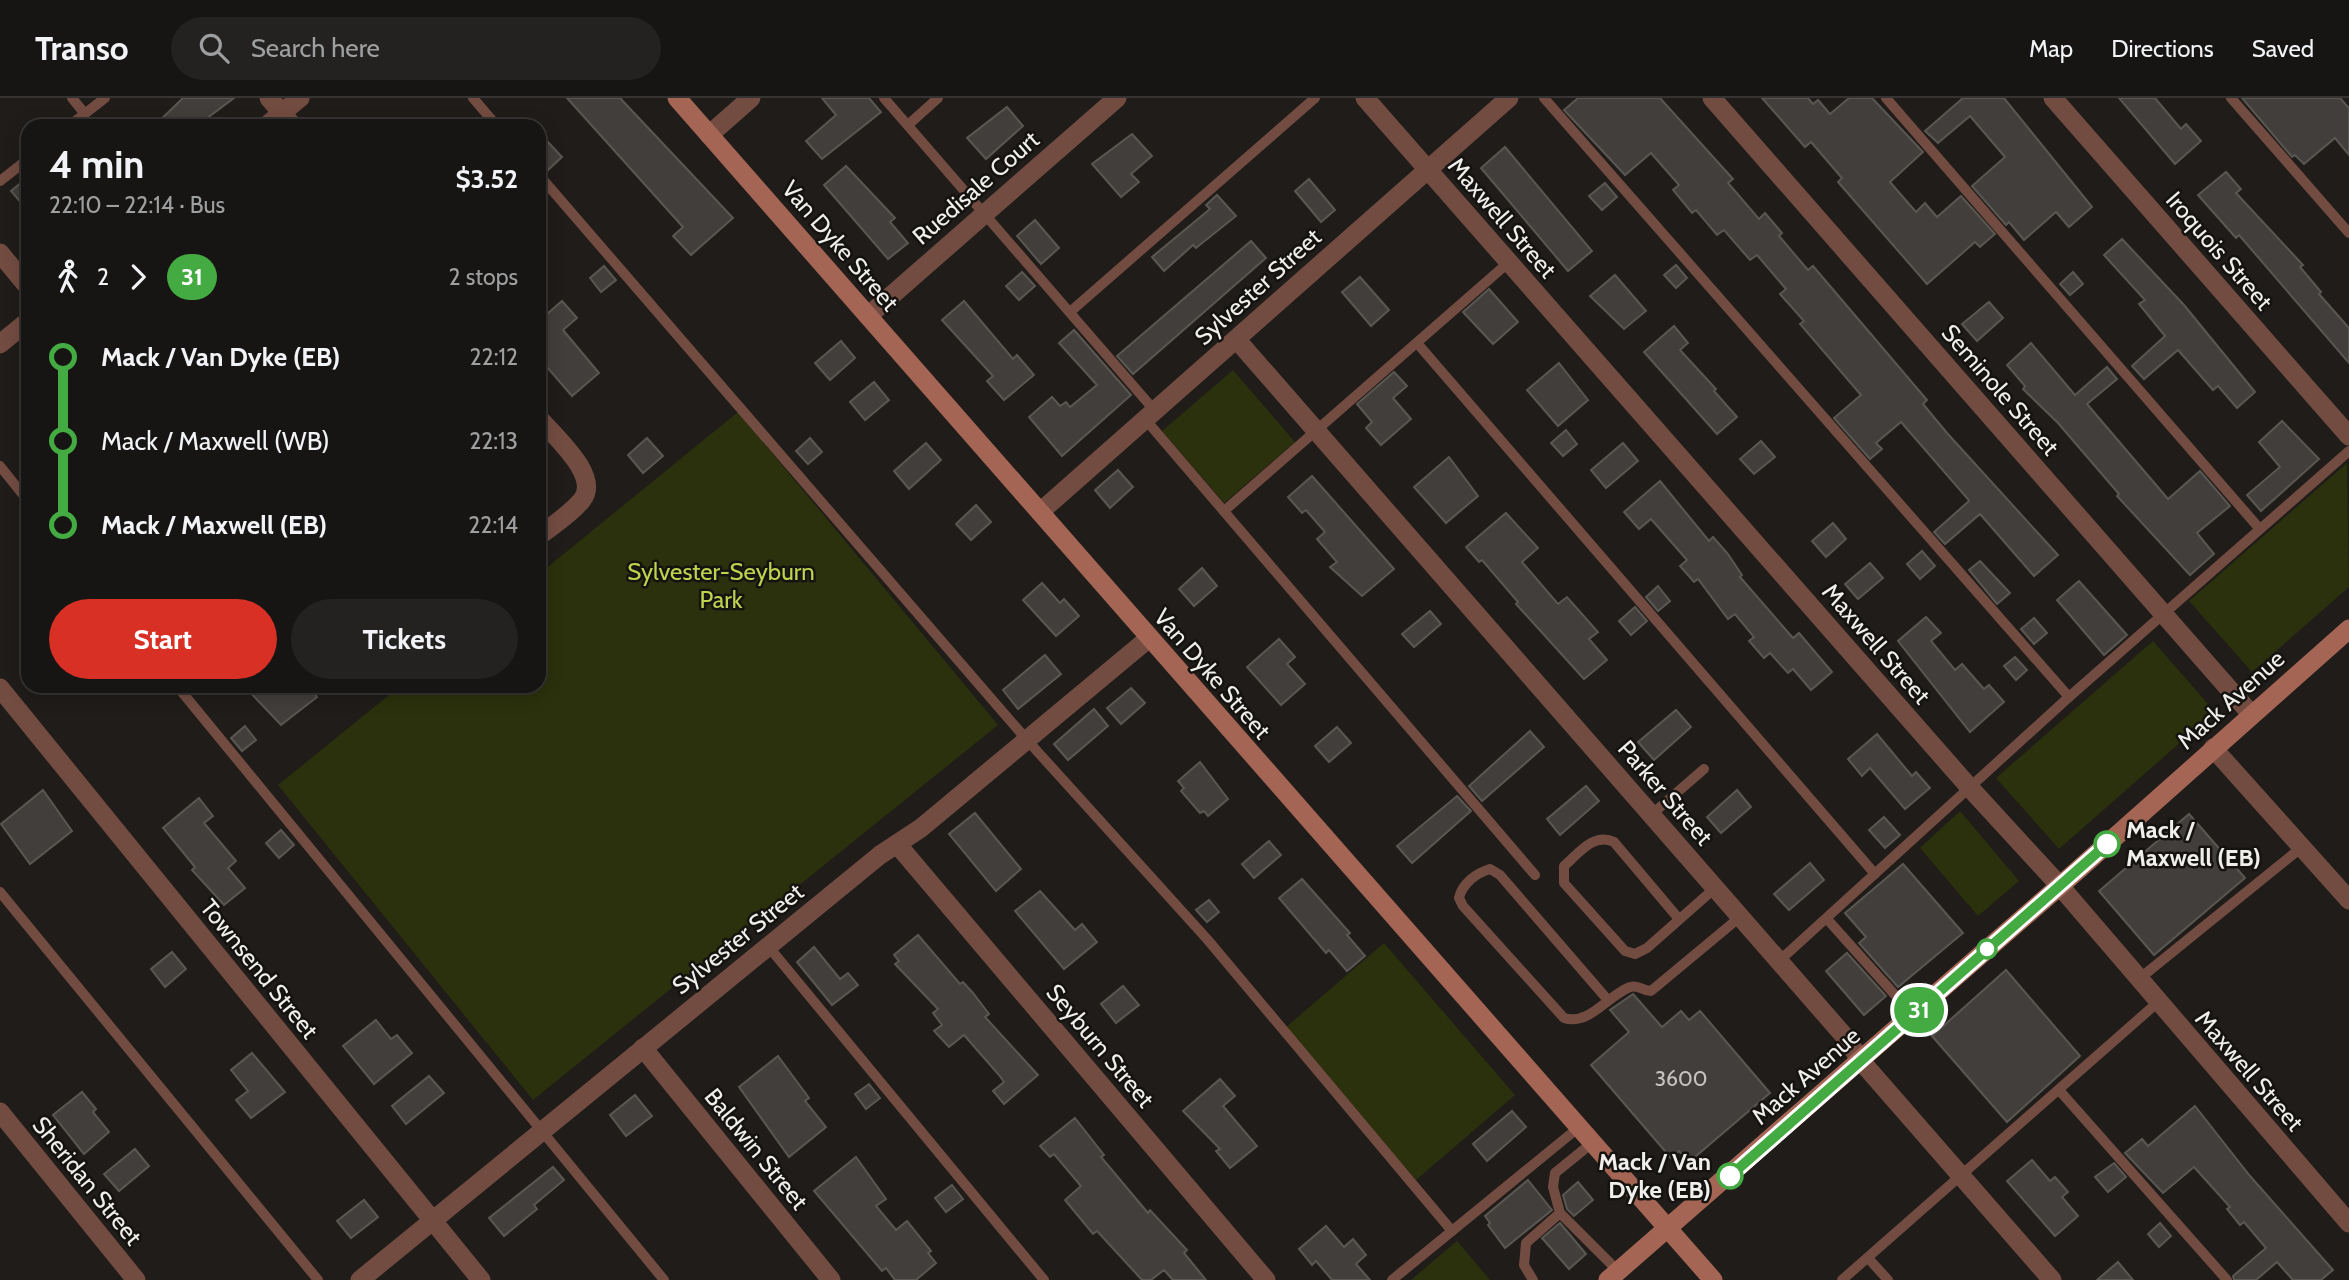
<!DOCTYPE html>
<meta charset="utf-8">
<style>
:root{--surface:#171513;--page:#242221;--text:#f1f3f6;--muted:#9e9fa0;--line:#363433;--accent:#d93025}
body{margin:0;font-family:Cabin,sans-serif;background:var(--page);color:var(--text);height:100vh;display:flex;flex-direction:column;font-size:26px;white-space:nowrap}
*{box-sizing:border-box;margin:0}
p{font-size:23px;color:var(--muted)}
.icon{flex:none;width:38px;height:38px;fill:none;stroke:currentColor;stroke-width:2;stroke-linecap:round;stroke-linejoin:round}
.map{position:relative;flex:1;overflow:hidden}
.drawer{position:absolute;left:21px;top:21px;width:525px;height:574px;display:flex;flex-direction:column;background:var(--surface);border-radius:21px;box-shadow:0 4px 18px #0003,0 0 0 2px var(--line)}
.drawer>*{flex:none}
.badge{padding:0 14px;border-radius:23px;font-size:24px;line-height:46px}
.map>.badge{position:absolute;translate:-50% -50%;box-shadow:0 0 0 4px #fff}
.legs{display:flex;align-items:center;gap:10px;height:77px;padding:0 28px;font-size:23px}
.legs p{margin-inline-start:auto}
.overview{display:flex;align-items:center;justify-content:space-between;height:119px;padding:0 28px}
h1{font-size:38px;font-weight:800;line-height:52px}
.primary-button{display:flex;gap:14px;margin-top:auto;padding:14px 28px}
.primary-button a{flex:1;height:80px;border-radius:42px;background:var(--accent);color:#fff;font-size:28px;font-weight:800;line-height:80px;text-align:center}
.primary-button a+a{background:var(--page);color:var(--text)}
ul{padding:0 28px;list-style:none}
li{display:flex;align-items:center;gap:24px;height:84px;font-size:26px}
li i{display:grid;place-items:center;width:10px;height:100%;margin:0 9px;background:currentColor}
li i::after{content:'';width:18px;height:18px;margin:-9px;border:5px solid;border-radius:50%;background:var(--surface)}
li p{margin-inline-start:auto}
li:first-child i{background:linear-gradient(#0000 50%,currentColor 0)}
li:last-child i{background:linear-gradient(currentColor 50%,#0000 0)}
header{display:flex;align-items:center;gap:42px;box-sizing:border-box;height:98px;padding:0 35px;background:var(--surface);border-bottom:2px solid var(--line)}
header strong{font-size:33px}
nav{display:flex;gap:38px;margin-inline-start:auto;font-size:24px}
.search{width:490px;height:63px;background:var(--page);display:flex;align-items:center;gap:18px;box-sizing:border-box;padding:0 24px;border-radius:38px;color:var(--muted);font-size:26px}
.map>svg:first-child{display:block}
</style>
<header>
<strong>Transo</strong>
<div class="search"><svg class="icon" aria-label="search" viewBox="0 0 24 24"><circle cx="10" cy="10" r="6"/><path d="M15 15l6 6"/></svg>Search here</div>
<nav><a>Map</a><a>Directions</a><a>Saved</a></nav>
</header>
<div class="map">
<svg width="2349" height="1182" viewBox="0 0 2349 1182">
<rect width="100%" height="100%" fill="#1f1c19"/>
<g fill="#2b310c">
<path d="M1233,272L1295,344L1224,405L1162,333Z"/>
<path d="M738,314L998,627L533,1002L278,687L400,588H539V476Z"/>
<path d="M2347,365L2349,489L2252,574L2189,503Z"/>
<path d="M2153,543L2215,614L2059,751L1996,680Z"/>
<path d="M1960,713L2019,783L1978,818L1920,750Z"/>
<path d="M1384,845L1515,997L1416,1082L1285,930Z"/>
<path d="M1457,1143L1490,1182H1411Z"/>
</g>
<g fill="#413e3b" stroke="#5a5753" stroke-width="2">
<path d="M183,0H234L206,21L211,28H154Z"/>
<path d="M567,0H620L733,120L691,157L673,138L683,129Z"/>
<path d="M822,0H869L881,14L822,61L806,43L836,17Z"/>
<path d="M1578,0H1660L1733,81L1728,85L1759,121L1765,115L1782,135L1779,138L1808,172L1813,168L1927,302L1923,306L1947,335L2058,457L2034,478L1980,416L1945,446L1934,434L1969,403L1967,400L1901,324L1876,345L1882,351L1870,361L1834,320L1861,297L1800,226L1804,223L1780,196L1786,191L1757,157L1750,162L1724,132L1717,137L1696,112L1692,115L1673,92L1679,87L1651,55L1625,77L1564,12Z"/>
<path d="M1762,0H1808L1813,6L1818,2L1830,16L1849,0H1872L1923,54L1890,84L1916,114L1925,105L1937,119L1961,98L1995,136L1980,149L1975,144L1927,186L1838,84L1842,80L1811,44L1805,49Z"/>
<path d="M1963,0H2004L2092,109L2069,129L2056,114L2024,142L2009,124L2006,127L1972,88L2005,59L1970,18L1938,45L1925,33Z"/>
<path d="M2119,0H2155L2181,31L2186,26L2201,43L2175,66Z"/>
<path d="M2242,0H2340L2349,10V57L2335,40L2304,66L2295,57L2292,59Z"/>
<path d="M1007,9L1023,28L986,61L967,40Z"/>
<path d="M1132,36L1152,58L1131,76L1139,84L1121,99L1092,66Z"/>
<path d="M547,43L562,59L548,72L539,62V50Z"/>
<path d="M1505,49L1592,153L1568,173L1481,70Z"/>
<path d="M846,68L895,120L890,124L908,145L888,161L824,87Z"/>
<path d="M2226,74L2241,91L2236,95L2303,167L2300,169L2321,194L2319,196L2349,230V265L2239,137L2236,140L2198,97Z"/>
<path d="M28,79V113L11,93Z"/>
<path d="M1309,81L1335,112L1321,124L1295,93Z"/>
<path d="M1605,85L1617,99L1602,112L1589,98Z"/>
<path d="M1217,97L1236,118L1196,150L1193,147L1164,173L1152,159L1210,111L1206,107Z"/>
<path d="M1035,122L1059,150L1041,166L1017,138Z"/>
<path d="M2122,141L2184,207L2255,294L2237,310L2218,288L2213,292L2178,252L2144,281L2132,268L2165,238L2139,206L2145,202L2104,157Z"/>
<path d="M1251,143L1266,160L1133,276L1117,258Z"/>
<path d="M1676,167L1687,180L1676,190L1664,177Z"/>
<path d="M604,168L616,182L601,194L590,180Z"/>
<path d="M1022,174L1035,188L1019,202L1006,188Z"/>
<path d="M2073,174L2083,186L2070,197L2060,186Z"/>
<path d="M1615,177L1646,213L1624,231L1590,198Z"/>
<path d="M1360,179L1389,212L1371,228L1342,194Z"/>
<path d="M1489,191L1518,224L1493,246L1463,214Z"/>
<path d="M562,203L577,220L563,232L599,275L572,298L539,260V223Z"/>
<path d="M964,203L1013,261L1017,257L1034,277L1004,302L987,283L993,278L942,222Z"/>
<path d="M1989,204L2003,220L1977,243L1962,226Z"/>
<path d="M1674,228L1688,245L1680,252L1716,291L1714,293L1737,319L1717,336L1644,254Z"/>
<path d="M1074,232L1131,297L1062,358L1029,319L1052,299L1060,308L1066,304L1070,309L1097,287L1059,245Z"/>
<path d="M841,243L855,260L830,282L815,265Z"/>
<path d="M2031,245L2075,297L2107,269L2117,281L2087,306L2168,401L2200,373L2230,408L2197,435L2214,456L2190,477L2117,398L2119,396L2058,325L2023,291L2025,288L2007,267Z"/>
<path d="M1559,265L1588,302L1558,328L1527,292Z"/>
<path d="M1394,274L1407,288L1393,300L1411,321L1381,347L1366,330L1372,324L1357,306Z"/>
<path d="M874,284L889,302L865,322L850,304Z"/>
<path d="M2282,323L2319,361L2261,413L2247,397L2280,369L2259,344Z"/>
<path d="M1566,332L1577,346L1563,358L1551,345Z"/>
<path d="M647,340L663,358L643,375L628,357Z"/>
<path d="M810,340L822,354L808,366L796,353Z"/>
<path d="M1761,343L1775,359L1754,376L1740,361Z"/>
<path d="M926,345L941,362L909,391L894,373Z"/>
<path d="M1623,345L1638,363L1606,390L1591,372Z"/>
<path d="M1449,359L1478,398L1446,425L1414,389Z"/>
<path d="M1118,372L1133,389L1110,410L1095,392Z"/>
<path d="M1312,378L1394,471L1362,498L1330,469L1337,464L1317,441L1325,434L1306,412L1302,415L1288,399Z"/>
<path d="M1660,383L1709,443L1713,439L1728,456L1742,477L1740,479L1793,540L1799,535L1832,574L1811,592L1793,571L1788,575L1770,555L1764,560L1749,543L1754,539L1735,516L1728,521L1698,481L1694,484L1680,468L1687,462L1651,421L1639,431L1624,414Z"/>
<path d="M976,407L991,424L971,442L956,426Z"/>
<path d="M1506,415L1538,450L1522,464L1558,506L1567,499L1598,534L1589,541L1607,562L1584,581L1516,506L1518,504L1482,462L1479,464L1466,449Z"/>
<path d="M1833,425L1846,441L1826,459L1812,443Z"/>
<path d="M1922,453L1935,468L1920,481L1907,466Z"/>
<path d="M1980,463L2010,495L1997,506L1969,472Z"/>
<path d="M1870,465L1883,480L1858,501L1845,486Z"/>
<path d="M1202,470L1217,488L1194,508L1179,491Z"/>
<path d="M2079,483L2127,537L2104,557L2057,502Z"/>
<path d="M1042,485L1060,505L1064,501L1079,518L1056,538L1023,502Z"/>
<path d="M1658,488L1670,503L1658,513L1646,499Z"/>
<path d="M1635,509L1647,523L1631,537L1619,523Z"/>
<path d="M1430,513L1441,526L1414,549L1402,536Z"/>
<path d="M1926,519L1941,535L1931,543L1955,572L1962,566L1984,591L1989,587L2004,604L1970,634L1898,543Z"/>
<path d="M2034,520L2047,535L2034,546L2021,531Z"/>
<path d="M1279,541L1295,559L1287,566L1305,586L1281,607L1247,569Z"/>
<path d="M1045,557L1061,576L1018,611L1003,592Z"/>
<path d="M2015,559L2027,572L2016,582L2004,568Z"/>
<path d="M244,588H309L317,599L281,627Z"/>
<path d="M1131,590L1145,605L1121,626L1107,610Z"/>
<path d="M1094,611L1108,628L1068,662L1054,646Z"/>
<path d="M1676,612L1691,629L1654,662L1638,644Z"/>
<path d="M245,628L256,642L242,653L231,640Z"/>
<path d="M1337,629L1351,645L1329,664L1315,648Z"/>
<path d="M1530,633L1544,649L1482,703L1469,688Z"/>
<path d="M1877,636L1912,678L1916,674L1930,690L1905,711L1870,670L1862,678L1848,661Z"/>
<path d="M1200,664L1228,701L1208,718L1204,713L1200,715L1181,693L1184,690L1178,683Z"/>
<path d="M1586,688L1599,703L1560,737L1547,721Z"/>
<path d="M43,692L72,733L30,766L1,726Z"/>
<path d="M1737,692L1751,709L1721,735L1707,719Z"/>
<path d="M1457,698L1471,713L1412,765L1397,748Z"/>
<path d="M199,700L213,718L204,725L236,763L228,770L245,790L224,807L192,772L195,769L163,730Z"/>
<path d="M975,715L1021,771L996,793L949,736Z"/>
<path d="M2189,716L2245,780L2154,857L2099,793Z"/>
<path d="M1884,719L1900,737L1885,750L1869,732Z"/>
<path d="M281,732L294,747L279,760L266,745Z"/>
<path d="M1269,743L1281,757L1254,780L1242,766Z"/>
<path d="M1810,765L1824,782L1789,812L1774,796Z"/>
<path d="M1903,766L1963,835L1898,889L1859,845L1866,839L1845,815Z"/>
<path d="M1302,781L1350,835L1347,837L1365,858L1347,873L1329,852L1326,855L1279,800Z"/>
<path d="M1040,793L1075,832L1082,826L1097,844L1064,871L1015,813Z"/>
<path d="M1209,802L1219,814L1207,824L1196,812Z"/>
<path d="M918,837L960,886L963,884L973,895L989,916L985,919L1038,977L1004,1006L993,993L1004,984L999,977L964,937L949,949L934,933L942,927L933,915L938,911L895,866L899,863L894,857Z"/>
<path d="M814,849L840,881L848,875L858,887L832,907L797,864Z"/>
<path d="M172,854L186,871L165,889L151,871Z"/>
<path d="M1847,855L1886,898L1864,917L1826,873Z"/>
<path d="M2006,872L2080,958L2007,1024L1932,938Z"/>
<path d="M1123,888L1139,907L1116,925L1101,906Z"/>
<path d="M1633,896L1662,929L1681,913L1689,922L1700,913L1770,995L1689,1064L1679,1053L1671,1060L1591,967L1629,934L1610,912Z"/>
<path d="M376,922L391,941L397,937L412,955L374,986L343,948Z"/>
<path d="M252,955L285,994L251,1020L236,1002L248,993L231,972Z"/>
<path d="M778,958L809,1000L805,1003L826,1029L789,1059L739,989Z"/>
<path d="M429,978L444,995L406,1026L392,1008Z"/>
<path d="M1220,981L1235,998L1223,1008L1257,1048L1230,1070L1216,1053L1220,1051L1183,1013Z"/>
<path d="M869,986L880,1000L866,1011L855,996Z"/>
<path d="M82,994L96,1011L93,1014L109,1034L84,1056L53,1017Z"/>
<path d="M635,997L652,1018L626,1038L610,1017Z"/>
<path d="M2195,1008L2250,1078L2333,1172L2321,1182H2293L2277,1164L2256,1182H2234L2233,1178L2266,1150L2244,1124L2240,1127L2227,1111L2230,1109L2194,1069L2163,1095L2125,1055L2142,1041L2148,1048Z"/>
<path d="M1512,1013L1526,1029L1487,1063L1473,1046Z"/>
<path d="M1075,1020L1104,1057L1101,1059L1148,1115L1150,1112L1187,1152L1184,1155L1206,1182H1173L1164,1172L1151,1182H1142L1097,1133L1093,1136L1065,1102L1081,1088L1054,1056L1050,1059L1040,1048Z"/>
<path d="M135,1051L149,1068L119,1093L104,1076Z"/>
<path d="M856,1059L886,1101L876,1108L896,1132L907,1123L931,1153L928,1155L936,1165L916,1182H895L886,1170L882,1173L814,1093Z"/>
<path d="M2032,1062L2050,1083L2055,1079L2068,1094L2062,1099L2078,1118L2055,1138L2007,1083Z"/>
<path d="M2114,1065L2126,1079L2108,1094L2095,1079Z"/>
<path d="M553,1069L564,1082L534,1107L537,1111L504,1138L489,1120Z"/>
<path d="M1528,1082L1552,1112L1505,1150L1488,1127L1490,1125L1485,1118Z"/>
<path d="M1578,1084L1593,1102L1574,1118L1567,1111L1563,1097Z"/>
<path d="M952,1087L963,1101L946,1114L935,1100Z"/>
<path d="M364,1102L378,1119L351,1140L337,1123Z"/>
<path d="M1560,1125L1586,1156L1569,1171L1542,1140Z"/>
<path d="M2160,1125L2171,1138L2159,1149L2148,1136Z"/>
<path d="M1326,1128L1344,1149L1353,1141L1366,1157L1356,1166L1370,1182H1332L1316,1163L1312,1167L1299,1151Z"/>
<path d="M2118,1164L2133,1182H2097Z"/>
</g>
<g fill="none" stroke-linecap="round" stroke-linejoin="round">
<g stroke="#734c41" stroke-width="10">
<path d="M72,0L85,16"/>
<path d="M473,0L497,28"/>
<path d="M884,0L1155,313"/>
<path d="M1544,0L2069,599"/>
<path d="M1886,0L2259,430"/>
<path d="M2231,0L2349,135"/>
<path d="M908,27L938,0"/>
<path d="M69,28L105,0"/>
<path d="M539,77L1027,642L1207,841L1452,1133"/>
<path d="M0,83L28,61"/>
<path d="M1070,214L1315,0"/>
<path d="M1417,245L1875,776"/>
<path d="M1145,321L1535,777"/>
<path d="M0,368L28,403"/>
<path d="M1224,413L1509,164"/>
<path d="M177,588L664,1182"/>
<path d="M1651,717L1704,671"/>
<path d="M0,794L318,1182"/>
<path d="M1679,821L1614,744C1594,734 1579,755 1564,768V785L1625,853L1635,856L1647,850L1715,790"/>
<path d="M1827,821L1913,917"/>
<path d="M768,848L1044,1182"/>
<path d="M1779,863L2069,599L2349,353"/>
<path d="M2139,881L2302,749"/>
<path d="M1607,901L1500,777L1490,771C1476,775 1462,786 1459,800L1463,808L1564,920C1589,928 1607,898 1630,889C1639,886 1642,893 1651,893L1740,819"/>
<path d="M2059,992L2227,1182"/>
<path d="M1560,1115L1618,1173"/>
<path d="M1868,1160L1888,1182"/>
<path d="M1392,1182L1578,1030"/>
<path d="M1533,1182L1524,1167L1526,1145L1560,1115L1553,1089L1555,1075L1592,1045"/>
<path d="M1842,1182L2157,905"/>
</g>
<g stroke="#734c41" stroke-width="19">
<path d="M269,0L293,28"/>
<path d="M1365,0L1970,690L2059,787L2349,1125"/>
<path d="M1712,0L2251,616"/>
<path d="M2053,0L2349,338"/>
<path d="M266,28L300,0"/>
<path d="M709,37L751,0"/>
<path d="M0,155L28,189"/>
<path d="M868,218L1117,0"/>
<path d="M1237,242L1846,940L1861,963L2052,1182"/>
<path d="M0,246L28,223"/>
<path d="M539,320C555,339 601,378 582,402C571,416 553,427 539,438"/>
<path d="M1040,414L1509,0"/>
<path d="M0,590L481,1182"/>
<path d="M2213,650L2349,802"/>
<path d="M897,746L1266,1182"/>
<path d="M643,950L831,1182"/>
<path d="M0,1014L136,1182"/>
<path d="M360,1182L880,757L921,730L1148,541"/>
</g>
<g stroke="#a46554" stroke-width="19">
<path d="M677,0L1713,1182"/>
<path d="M1608,1182L2070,779L2349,531"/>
</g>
</g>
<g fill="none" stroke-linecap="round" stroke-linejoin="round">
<g stroke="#fff" stroke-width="16">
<path id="line-1" d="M1730,1078L2107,746"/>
</g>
<use href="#line-1" stroke="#44aa42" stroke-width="10"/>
</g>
<g fill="#fff" stroke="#44aa42" stroke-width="3.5">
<circle cx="2107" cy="746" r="12"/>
<circle cx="1987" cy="851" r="9"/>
<circle cx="1730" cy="1078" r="12"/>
</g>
<g text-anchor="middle" stroke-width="5" stroke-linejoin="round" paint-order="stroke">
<g font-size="21" fill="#c5c3c0">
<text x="1681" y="988">3600</text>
</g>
<g font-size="24" fill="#f1efed" stroke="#151310">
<text transform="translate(976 90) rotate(-41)" y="8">Ruedisale Court</text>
<text transform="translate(1502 120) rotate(49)" y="8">Maxwell Street</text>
<text transform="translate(840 148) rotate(49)" y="8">Van Dyke Street</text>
<text transform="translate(2219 153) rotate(49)" y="8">Iroquois Street</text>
<text transform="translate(1258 189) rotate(-42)" y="8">Sylvester Street</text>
<text transform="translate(2000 292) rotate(49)" y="8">Seminole Street</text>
<text transform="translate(1876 546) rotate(49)" y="8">Maxwell Street</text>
<text transform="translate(1212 576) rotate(49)" y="8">Van Dyke Street</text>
<text transform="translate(2231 602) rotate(-42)" y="8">Mack Avenue</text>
<text transform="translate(1665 695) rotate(49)" y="8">Parker Street</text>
<text transform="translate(738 841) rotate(-39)" y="8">Sylvester Street</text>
<text transform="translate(259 871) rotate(51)" y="8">Townsend Street</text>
<text transform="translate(1100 948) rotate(50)" y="8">Seyburn Street</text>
<text transform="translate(2249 973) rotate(49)" y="8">Maxwell Street</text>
<text transform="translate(1806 978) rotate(-41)" y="8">Mack Avenue</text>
<text transform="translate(756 1051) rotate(51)" y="8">Baldwin Street</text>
<text transform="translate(87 1083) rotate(51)" y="8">Sheridan Street</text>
</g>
<g font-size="24" fill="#bfd34e" stroke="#151310">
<text x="721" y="482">Sylvester-Seyburn<tspan x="721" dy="28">Park</tspan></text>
</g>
<g font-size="24" font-weight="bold" fill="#f1efed" stroke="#151310" text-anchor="start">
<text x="2126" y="740">Mack /<tspan x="2126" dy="28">Maxwell (EB)</tspan></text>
<text x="1711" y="1072" text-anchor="end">Mack / Van<tspan x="1711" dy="28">Dyke (EB)</tspan></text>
</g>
</g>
</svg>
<b class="badge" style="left:1919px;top:912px;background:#44aa42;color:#fff">31</b>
<section class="drawer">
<div class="overview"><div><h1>4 min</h1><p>22:10 – 22:14 · Bus</p></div><b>$3.52</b></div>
<div class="legs"><svg class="icon" aria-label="walk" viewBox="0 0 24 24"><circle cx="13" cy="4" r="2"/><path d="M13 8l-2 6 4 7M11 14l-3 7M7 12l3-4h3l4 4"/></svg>2<svg class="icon" aria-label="forward" viewBox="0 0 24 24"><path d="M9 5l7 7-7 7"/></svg><b class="badge" style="background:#44aa42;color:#fff">31</b><p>2 stops</p></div>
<ul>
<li><i style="color:#44aa42"></i><b>Mack / Van Dyke (EB)</b><p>22:12</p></li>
<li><i style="color:#44aa42"></i><span>Mack / Maxwell (WB)</span><p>22:13</p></li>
<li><i style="color:#44aa42"></i><b>Mack / Maxwell (EB)</b><p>22:14</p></li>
</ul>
<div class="primary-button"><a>Start</a><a>Tickets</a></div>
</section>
</div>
